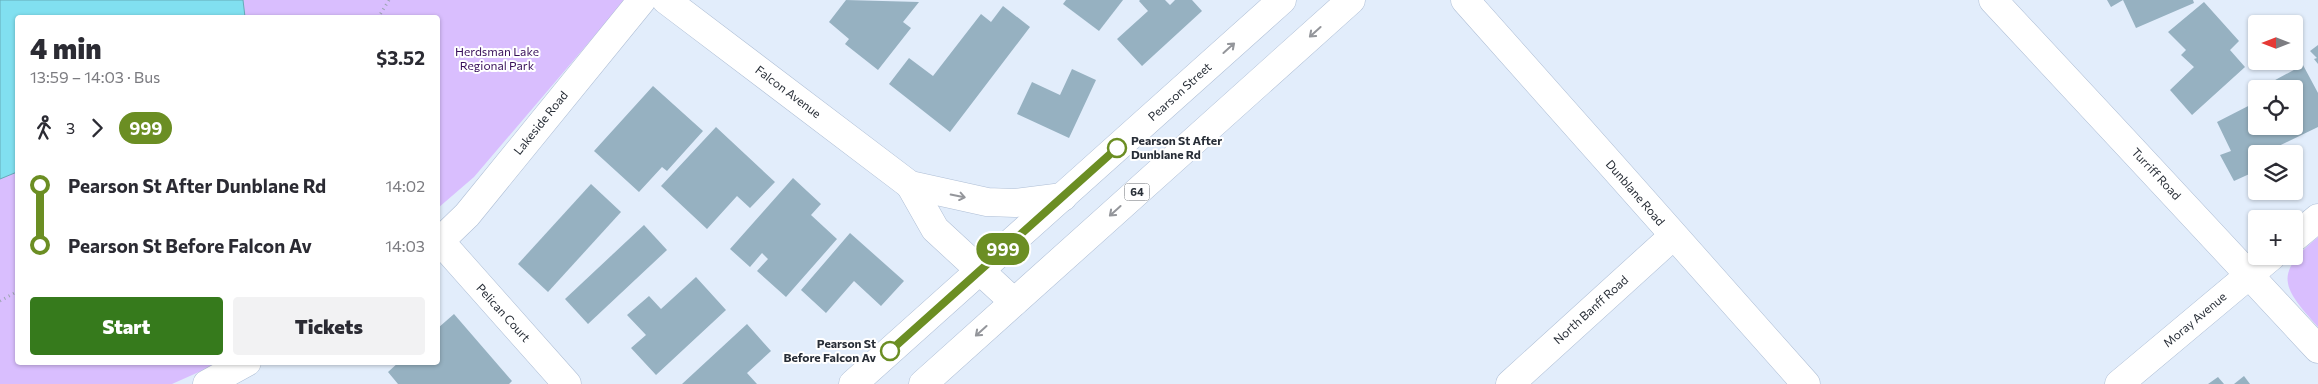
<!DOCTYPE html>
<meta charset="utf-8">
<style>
:root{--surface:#fff;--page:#f2f2f3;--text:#2b2b33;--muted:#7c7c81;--accent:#367a1c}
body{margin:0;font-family:Commissioner,sans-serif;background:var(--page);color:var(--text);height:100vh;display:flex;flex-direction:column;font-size:19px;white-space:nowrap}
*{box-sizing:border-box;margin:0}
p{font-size:16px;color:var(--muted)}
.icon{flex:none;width:28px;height:28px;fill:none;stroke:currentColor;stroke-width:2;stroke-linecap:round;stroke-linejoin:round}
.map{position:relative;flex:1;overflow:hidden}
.drawer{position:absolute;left:15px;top:15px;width:425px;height:350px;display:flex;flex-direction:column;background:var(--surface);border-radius:5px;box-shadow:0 1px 4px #0004}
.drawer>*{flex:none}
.badge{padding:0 10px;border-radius:16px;font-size:18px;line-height:32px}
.needle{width:32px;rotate:270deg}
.fabs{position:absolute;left:2248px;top:15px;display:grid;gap:10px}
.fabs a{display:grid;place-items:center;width:55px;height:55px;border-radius:5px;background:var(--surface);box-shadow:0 1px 4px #0004;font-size:25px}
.map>.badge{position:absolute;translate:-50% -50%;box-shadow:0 0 0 2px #fff}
.legs{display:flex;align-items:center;gap:8px;height:55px;padding:0 15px;font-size:16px}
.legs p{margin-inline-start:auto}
.overview{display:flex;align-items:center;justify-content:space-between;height:85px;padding:0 15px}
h1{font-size:28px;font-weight:800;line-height:38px}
.action{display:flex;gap:10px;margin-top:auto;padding:10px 15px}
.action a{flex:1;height:58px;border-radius:5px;background:var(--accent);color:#fff;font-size:20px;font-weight:800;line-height:58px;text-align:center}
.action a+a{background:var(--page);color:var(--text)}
ul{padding:0 15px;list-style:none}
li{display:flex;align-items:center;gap:18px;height:60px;font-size:19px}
li i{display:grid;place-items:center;width:8px;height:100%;margin:0 6px;background:currentColor}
li i::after{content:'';width:12px;height:12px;margin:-6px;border:4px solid;border-radius:50%;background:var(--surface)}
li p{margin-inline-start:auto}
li:first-child i{background:linear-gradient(#0000 50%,currentColor 0)}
li:last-child i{background:linear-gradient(currentColor 50%,#0000 0)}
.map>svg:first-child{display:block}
</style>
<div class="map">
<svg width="2318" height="384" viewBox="0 0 2318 384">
<rect width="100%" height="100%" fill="#e2edfb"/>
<g fill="#d9befe">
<path d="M0,0H625L474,177L438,208V18H18V362L219,363L172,384H0Z"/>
<path d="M2318,237V327C2282,287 2273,274 2318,237Z"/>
</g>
<path fill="#81e0f0" stroke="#66abb8" d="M0,0H243L245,17L18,18L17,172L0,179Z"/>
<g fill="#96b1c1">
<path d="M846,0L919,2L903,22L911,28L878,70L845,44L849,39L829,22Z"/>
<path d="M1066,0H1123L1099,31L1063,4Z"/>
<path d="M1140,0H1165L1170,5L1175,0H1192L1202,11L1142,66L1117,39L1148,11L1139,1Z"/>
<path d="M2107,0H2193L2194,3L2136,28L2123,0L2111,7Z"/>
<path d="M2204,2L2239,41L2230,50L2245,67L2192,115L2170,90L2194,67L2181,55L2186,50L2168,32Z"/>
<path d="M1003,6L1030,27L950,132L889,84L909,58L933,76L981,14L991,22Z"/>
<path d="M2318,45V64L2314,59L2317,58L2310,51Z"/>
<path d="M2303,65L2318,93V127L2262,154H2256L2254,158L2256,171L2234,181L2220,155L2231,151L2217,122L2256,102V126H2294V89H2268L2266,85Z"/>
<path d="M1072,69L1096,80L1069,138L1017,114L1032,82L1060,95Z"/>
<path d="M653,86L703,131L667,171L662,167L639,192L594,151Z"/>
<path d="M716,127L775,182L750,208L737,196L707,229L661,186Z"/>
<path d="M793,178L821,204L811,215L837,239L786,297L757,271L768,259L762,253L750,267L730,249Z"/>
<path d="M591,184L621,212L548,292L518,264Z"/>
<path d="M644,225L667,250L588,324L565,299Z"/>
<path d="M850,233L904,281L881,306L854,281L826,313L801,290Z"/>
<path d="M696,277L726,310L656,375L631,348L646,335L627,315L649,296L661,309Z"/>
<path d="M454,314L512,381L509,384H398L388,372L399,362H438V328Z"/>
<path d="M747,324L771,351L747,373L757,384H682Z"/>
<path d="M2244,376L2250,384H2234Z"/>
<path d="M2218,377L2224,384H2208Z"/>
</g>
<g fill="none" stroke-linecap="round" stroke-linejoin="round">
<g stroke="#aebed5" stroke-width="29">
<g id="street">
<path d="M666,0L910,185L987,202L1015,203L1063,197"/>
<path d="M1465,0L1806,384"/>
<path d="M1993,0L2318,349"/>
<path d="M910,185L935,229L1014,302"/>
<path d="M2294,238L2318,218"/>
<path d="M440,241L567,384"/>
<path d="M438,243L467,215L642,0"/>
<path d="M207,384L247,362"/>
<path d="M1510,384L1673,236"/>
<path d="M2119,384L2272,256"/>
</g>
</g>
<g stroke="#aebed5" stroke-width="29">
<g id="primary">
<path d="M853,384L1282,0"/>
<path d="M923,384L1351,0"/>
</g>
</g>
<g stroke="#9ca5b1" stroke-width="3" stroke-dasharray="1 4" stroke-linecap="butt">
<path d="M378,18L389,0"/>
<path d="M0,301L18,291"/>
</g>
<use href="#street" stroke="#fff" stroke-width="28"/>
<use href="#primary" stroke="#fff" stroke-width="28"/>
</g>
<defs><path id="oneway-shaft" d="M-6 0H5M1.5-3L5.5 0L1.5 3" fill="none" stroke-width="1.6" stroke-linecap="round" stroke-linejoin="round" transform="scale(1.25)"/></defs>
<g stroke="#94969b">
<use href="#oneway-shaft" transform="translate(1315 32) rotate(138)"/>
<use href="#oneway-shaft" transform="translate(1229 48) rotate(-42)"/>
<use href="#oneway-shaft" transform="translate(958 196) rotate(11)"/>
<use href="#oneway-shaft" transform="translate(1115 211) rotate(138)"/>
<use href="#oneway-shaft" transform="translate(981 331) rotate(138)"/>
</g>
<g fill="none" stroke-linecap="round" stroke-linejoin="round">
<g stroke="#fff" stroke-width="11">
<path id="line-1" d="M890,351L1117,148"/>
</g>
<use href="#line-1" stroke="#6b8e23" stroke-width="8"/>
</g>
<g fill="#fff" stroke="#6b8e23" stroke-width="2.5">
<circle cx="1117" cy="148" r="9"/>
<circle cx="890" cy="351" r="9"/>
</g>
<g text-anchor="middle" stroke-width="4" stroke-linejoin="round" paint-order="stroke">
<rect fill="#fff" stroke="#686d73" stroke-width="1" x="1124.5" y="183.5" width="25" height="17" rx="4"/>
<g font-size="11" font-weight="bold" fill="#282e37">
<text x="1137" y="196">64</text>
</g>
<g font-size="12" fill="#38105a" stroke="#fff">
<text x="497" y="56">Herdsman Lake<tspan x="497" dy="14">Regional Park</tspan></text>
</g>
<g font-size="12" fill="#282e37" stroke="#fff">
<text transform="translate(788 92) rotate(37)" y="4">Falcon Avenue</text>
<text transform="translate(1180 92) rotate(-42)" y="4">Pearson Street</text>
<text transform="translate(541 123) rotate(-51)" y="4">Lakeside Road</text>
<text transform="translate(2156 174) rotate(47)" y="4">Turriff Road</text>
<text transform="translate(1635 193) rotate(49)" y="4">Dunblane Road</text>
<text transform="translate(1591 310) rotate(-42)" y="4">North Banff Road</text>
<text transform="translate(503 313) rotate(48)" y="4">Pelican Court</text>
<text transform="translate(2195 320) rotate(-40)" y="4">Moray Avenue</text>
</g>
<g font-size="12" font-weight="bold" fill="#282e37" stroke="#fff" text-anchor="start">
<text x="1131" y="145">Pearson St After<tspan x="1131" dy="14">Dunblane Rd</tspan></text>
<text x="876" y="348" text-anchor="end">Pearson St<tspan x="876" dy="14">Before Falcon Av</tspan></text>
</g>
</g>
</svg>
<div class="fabs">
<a><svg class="needle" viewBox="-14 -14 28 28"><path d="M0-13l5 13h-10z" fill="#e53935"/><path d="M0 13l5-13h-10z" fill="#7c7c81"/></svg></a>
<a><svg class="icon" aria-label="locate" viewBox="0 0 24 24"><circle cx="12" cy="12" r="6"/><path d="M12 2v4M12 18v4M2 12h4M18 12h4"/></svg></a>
<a><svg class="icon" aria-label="layers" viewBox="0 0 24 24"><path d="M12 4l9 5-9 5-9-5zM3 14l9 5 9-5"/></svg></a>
<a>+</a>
</div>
<b class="badge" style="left:1003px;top:249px;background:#6b8e23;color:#fff">999</b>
<section class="drawer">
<div class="overview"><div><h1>4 min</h1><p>13:59 – 14:03 · Bus</p></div><b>$3.52</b></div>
<div class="legs"><svg class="icon" aria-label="walk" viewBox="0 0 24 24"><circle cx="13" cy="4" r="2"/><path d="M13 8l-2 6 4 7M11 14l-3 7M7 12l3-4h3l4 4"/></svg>3<svg class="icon" aria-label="forward" viewBox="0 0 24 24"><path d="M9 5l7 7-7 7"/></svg><b class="badge" style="background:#6b8e23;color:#fff">999</b></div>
<ul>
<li><i style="color:#6b8e23"></i><b>Pearson St After Dunblane Rd</b><p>14:02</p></li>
<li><i style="color:#6b8e23"></i><b>Pearson St Before Falcon Av</b><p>14:03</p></li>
</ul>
<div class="action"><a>Start</a><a>Tickets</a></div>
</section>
</div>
